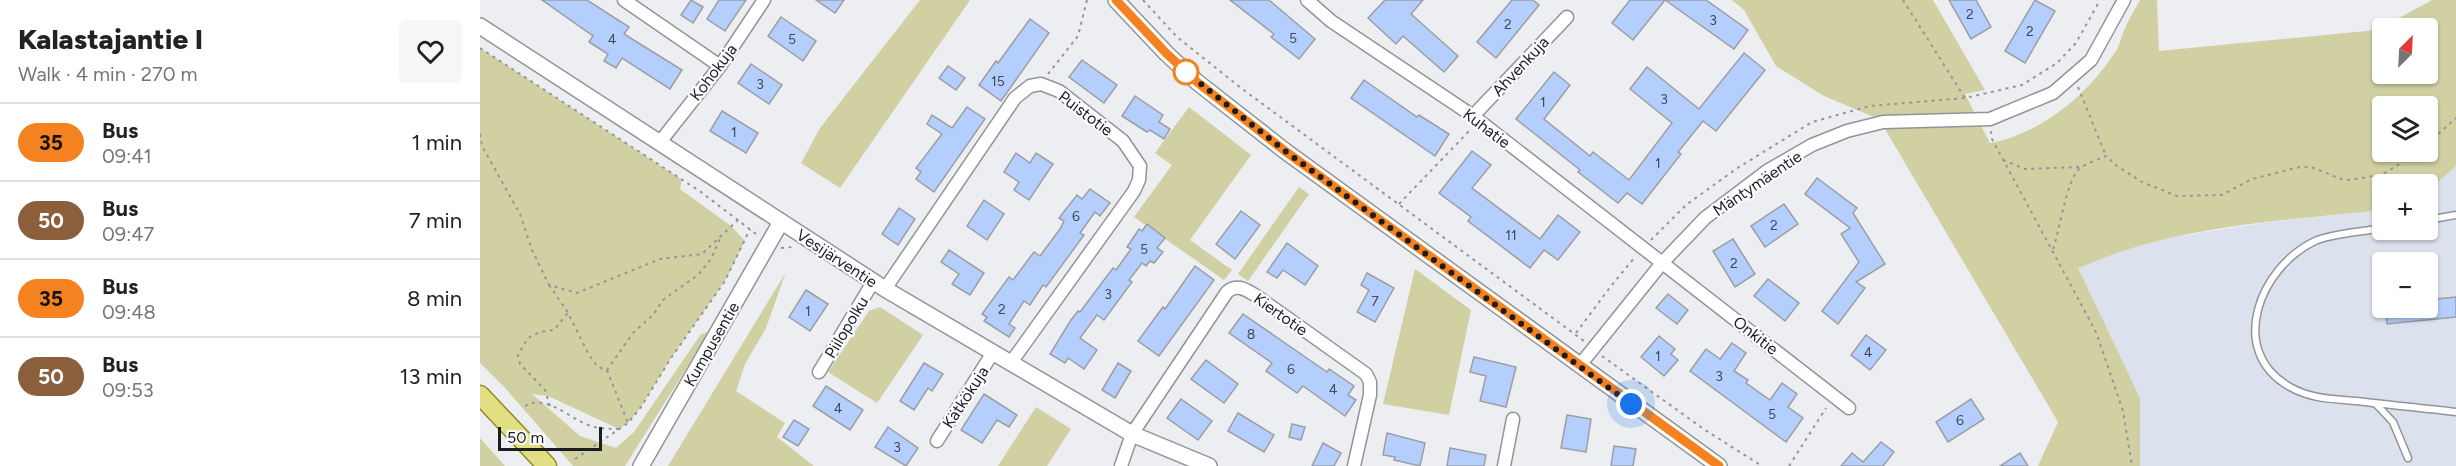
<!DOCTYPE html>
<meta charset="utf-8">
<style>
:root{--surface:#fff;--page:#f6f6f6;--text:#222;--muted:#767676;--line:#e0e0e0}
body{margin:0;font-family:Figtree,sans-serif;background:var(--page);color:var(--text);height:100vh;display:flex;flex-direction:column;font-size:22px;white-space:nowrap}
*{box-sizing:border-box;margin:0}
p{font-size:20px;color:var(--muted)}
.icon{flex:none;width:33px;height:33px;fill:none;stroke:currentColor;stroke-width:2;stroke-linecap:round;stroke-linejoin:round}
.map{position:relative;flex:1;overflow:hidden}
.drawer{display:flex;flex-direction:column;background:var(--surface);width:480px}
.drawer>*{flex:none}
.badge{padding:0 12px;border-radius:20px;font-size:21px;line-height:39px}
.needle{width:39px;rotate:24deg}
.fabs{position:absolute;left:1892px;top:18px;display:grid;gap:12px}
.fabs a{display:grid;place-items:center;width:66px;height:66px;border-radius:6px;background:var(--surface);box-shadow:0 2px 4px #0004;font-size:30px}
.scale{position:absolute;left:18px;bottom:15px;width:104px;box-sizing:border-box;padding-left:6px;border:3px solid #1c1d1e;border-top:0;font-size:16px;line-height:21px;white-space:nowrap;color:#1c1d1e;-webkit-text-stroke:4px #fafcff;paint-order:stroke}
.you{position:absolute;width:30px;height:30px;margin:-15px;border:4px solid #fff;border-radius:50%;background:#1a73e8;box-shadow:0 0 0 9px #1a73e833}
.map>.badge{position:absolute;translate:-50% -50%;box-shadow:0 0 0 3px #fff}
.round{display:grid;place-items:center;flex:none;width:63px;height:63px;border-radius:6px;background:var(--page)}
.headline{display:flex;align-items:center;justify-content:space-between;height:102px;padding:0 18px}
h1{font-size:28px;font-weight:800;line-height:45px}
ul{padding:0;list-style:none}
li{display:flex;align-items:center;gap:18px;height:78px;padding:0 18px;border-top:2px solid var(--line)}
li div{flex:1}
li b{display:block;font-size:22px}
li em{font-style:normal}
li .badge{min-width:66px;font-weight:700;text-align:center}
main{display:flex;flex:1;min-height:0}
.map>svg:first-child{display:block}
</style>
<main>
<section class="drawer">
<div class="headline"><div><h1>Kalastajantie I</h1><p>Walk · 4 min · 270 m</p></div><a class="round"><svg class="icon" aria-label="heart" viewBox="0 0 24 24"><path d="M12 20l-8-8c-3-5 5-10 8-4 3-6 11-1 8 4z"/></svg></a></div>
<ul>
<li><span class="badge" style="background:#f58220;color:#111">35</span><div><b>Bus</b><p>09:41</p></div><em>1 min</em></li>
<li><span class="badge" style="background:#8b5e3c;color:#fff">50</span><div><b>Bus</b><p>09:47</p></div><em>7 min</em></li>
<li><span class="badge" style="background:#f58220;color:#111">35</span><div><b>Bus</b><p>09:48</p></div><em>8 min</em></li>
<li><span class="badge" style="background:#8b5e3c;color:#fff">50</span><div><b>Bus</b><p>09:53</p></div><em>13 min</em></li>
</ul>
</section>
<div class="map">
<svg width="1976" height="466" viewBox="0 0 1976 466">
<rect width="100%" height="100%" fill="#eceef2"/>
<path fill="#dce2ed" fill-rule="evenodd" d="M1976,166V466H1660V426L1598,268L1648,249L1694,237L1790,222L1902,210V230H1947V192ZM1902,262H1947V308H1902Z"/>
<g fill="#d0d0a2" fill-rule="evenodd">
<path d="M440,0H490L360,188L321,163L340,128Z"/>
<path d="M1252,0H1453L1505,90L1485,94L1510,143C1561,133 1605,97 1634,54C1639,48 1640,40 1643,33C1647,22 1654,11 1660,0H1677L1679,51L1897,30L1952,0H1976V166L1947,192V184H1902V210C1819,219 1729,224 1649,249C1632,254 1615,262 1598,268L1660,398V466H1558L1578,422L1399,119L1344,96L1296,66L1264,10ZM1902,28H1947V74H1902ZM1902,106H1947V152H1902Z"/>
<path d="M0,48L202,180L200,189L251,226L265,241L245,281L191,358L161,407L148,423L139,429L68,396L52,394L100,436L136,448L154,432L221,334L229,332L145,466H93L27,390L0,363Z"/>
<path d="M709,107L771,155L710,240L752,270L744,280L654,217L692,165L675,153Z"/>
<path d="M819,187L829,194L768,281L758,274Z"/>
<path d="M935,269L991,310L969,415L903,404Z"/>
<path d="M306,272L286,328L265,364L256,391L305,423L297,437L334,466H188Z"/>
<path d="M400,307L443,335L397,403L348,372L389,311Z"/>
<path d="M556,407L591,429L567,466H518Z"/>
<path d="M0,438L25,466H0Z"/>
</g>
<g fill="#b4cefe" stroke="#9c9ea2" stroke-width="1.5">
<path d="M62,0H107L149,27L144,34L202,70L190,89L142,58L136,68L124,61L128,54L109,42L113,36Z"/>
<path d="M211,0L223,7L213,23L201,15Z"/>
<path d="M239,0H266L245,31L227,19Z"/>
<path d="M336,0H364L355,13Z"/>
<path d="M750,0H789L835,39L819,59L791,37L794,34Z"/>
<path d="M905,0H943L931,14L978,56L964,72L923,36L916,44L888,18Z"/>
<path d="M1032,0H1053L1059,5L1016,58L997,42Z"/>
<path d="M1150,0H1226L1268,30L1254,49L1185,0L1153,40L1132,23Z"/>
<path d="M1469,0H1496L1511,27L1491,39Z"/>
<path d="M1555,0L1575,11L1545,63L1525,51Z"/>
<path d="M301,17L336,41L323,61L288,36Z"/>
<path d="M550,19L569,33L521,101L499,85L516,61L518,63Z"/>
<path d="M1264,53L1285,70L1236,131L1223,121L1198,152L1201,154L1162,204L1147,193L1138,203L1098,172L1100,170L1036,119L1074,72L1090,85L1064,119L1110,156L1113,152L1149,180L1192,123L1150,89L1167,67L1219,109Z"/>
<path d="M602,60L637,85L624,103L589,77Z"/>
<path d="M271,64L302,85L289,104L258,83Z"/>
<path d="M468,66L485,78L476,90L459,78Z"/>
<path d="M884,80L937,117L939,115L969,134L955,156L871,98Z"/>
<path d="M655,96L683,115L679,122L690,129L684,139L670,130L667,132L642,116Z"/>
<path d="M487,107L505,119L454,192L436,179L441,172L436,168L462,134L447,124L452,115L472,128Z"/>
<path d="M242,111L278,133L266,153L230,131Z"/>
<path d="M992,151L1011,165L992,188L1060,239L1078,215L1100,232L1078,260L1064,250L1050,268L988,221L991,217L959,193Z"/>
<path d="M536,153L550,163L556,153L573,164L549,200L534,190L539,182L524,172Z"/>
<path d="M1337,178L1377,208L1373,213L1405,264L1376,282L1385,288L1358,324L1342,311L1379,262L1361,234L1370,228L1325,194Z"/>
<path d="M610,189L630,203L620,216L615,212L600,233L604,235L566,287L563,285L550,305L544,301L529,324L535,328L529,337L504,321L507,317L502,314L529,277L533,280L554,252L560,256L580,229L584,221L579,218L597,195L602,199Z"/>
<path d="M504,200L524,214L507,240L487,226Z"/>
<path d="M1304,204L1318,224L1285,247L1271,226Z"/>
<path d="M419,208L435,219L418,245L402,234Z"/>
<path d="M761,211L780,225L755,259L736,244Z"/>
<path d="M667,224L685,238L677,248L683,252L674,263L670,261L666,266L662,263L649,280L652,282L624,320L617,315L600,338L617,350L604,369L588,358L585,363L570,354L591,320L598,311L600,312L633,268L636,270L651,249L647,247L659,229L662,231Z"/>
<path d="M1253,239L1275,274L1255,287L1233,251Z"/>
<path d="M807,243L838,266L825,285L803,270L797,278L787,272Z"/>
<path d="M469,250L504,273L490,295L472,284L479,274L461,262Z"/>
<path d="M715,266L734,280L679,356L658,341L683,307L685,309Z"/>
<path d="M887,273L914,288L895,322L877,312L889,290L881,285Z"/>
<path d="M1288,279L1319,303L1305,321L1274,296Z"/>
<path d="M326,290L348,304L330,331L309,317Z"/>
<path d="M1188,294L1208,310L1197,324L1176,308Z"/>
<path d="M1976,297V317L1907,324L1906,308H1947V300Z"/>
<path d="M763,314L847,372L849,369L874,386L868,395L876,400L865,416L823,386L817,393L786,371L792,363L749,333Z"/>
<path d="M1386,335L1406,350L1390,370L1371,355Z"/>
<path d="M1179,336L1195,349L1191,354L1198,360L1184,376L1161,357Z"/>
<path d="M1252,343L1266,353L1254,371L1268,380L1266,383L1290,400L1302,383L1317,394L1308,407L1323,418L1306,442L1210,371L1226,349L1240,359Z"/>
<path d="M994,357L1036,367L1026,407L1000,401L1006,376L990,372Z"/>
<path d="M726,360L758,384L744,403L711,379Z"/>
<path d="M444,363L463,374L452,391L448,388L434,410L420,401Z"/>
<path d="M638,363L651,371L635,398L622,390Z"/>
<path d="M346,386L383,410L370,430L333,406Z"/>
<path d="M504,394L537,415L529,427L517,420L502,443L481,430Z"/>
<path d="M701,399L732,421L718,440L687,418Z"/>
<path d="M1491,399L1504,419L1468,442L1456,422Z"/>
<path d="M758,413L794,435L784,452L748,431Z"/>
<path d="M1087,415L1111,419L1106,452L1081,448Z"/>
<path d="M314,420L329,429L318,446L303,437Z"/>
<path d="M812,424L825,427L821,440L809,437Z"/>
<path d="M408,427L438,448L426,466L395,447Z"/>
<path d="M907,433L945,443L940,466L914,460L915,457L903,455Z"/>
<path d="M1401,442L1414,452L1403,466H1361L1372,453L1383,462Z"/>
<path d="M843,443L861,453L854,466H832Z"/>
<path d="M1134,446L1156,449L1153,466H1131Z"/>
<path d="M970,448L1006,455L1004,466H967Z"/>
<path d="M1540,453L1548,466H1520Z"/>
</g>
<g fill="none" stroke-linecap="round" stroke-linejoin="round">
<g stroke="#929498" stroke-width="9">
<g id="service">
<path d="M1947,220L1976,215"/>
<path d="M1902,228C1883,232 1852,233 1835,241C1780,267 1746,351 1810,387C1831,399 1853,399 1876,401C1909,405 1943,408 1976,412"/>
<path d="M1896,404L1913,422L1928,458"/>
</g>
</g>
<g stroke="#929498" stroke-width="15">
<g id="minor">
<path d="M144,0L240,66"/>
<path d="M827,0L851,21L993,116L1369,408"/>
<path d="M993,116L1087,17"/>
<path d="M180,142L240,66L284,0"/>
<path d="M405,289L535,98L550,86L561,84L579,91L643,141L660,166L659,180L654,191L530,364"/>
<path d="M1100,365L1182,263L1225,218L1287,171L1332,145L1367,131L1403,122L1510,119L1573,93L1611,60L1644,0"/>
<path d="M339,372L393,282"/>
<path d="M457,441L512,354"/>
<path d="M641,466L652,434L747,292C756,283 766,290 775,295L886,374L890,382V395L874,466"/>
<path d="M1024,466L1033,419"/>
</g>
</g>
<g stroke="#929498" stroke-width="18">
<g id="tertiary">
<path d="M636,0L686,53L717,82L805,151L1239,466"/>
<path d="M0,26L405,289L652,434L729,466"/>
<path d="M161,466L301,222"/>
</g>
</g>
<g stroke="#908d28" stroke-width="21">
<path id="primary" d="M0,395L67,466"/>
</g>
<g stroke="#959699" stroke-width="2" stroke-dasharray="3 4.5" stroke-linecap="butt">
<path d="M663,0L697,37L761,88L1104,341"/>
<path d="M1423,0L1485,98"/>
<path d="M0,48L221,192L276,234"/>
<path d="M568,74L598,36L607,0"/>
<path d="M1598,87L1626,156"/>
<path d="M1511,131L1512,139L1616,332L1643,411L1652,466"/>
<path d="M0,134L2,146L40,214L52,250L69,285L97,293L180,259L222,254L258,220"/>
<path d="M1947,144L1976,118"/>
<path d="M1523,160L1545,169L1600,167"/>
<path d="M919,204L991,129"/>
<path d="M1171,240L1206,205L1256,169L1332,122L1390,106L1485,98L1542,85L1577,63L1596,43L1620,0"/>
<path d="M301,248L313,247"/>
<path d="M1573,249C1580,230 1586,180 1600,168C1607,163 1618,160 1626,156L1637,166L1662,182L1697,196L1742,195L1772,179L1820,167H1831L1861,179L1871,180L1903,174L1939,152"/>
<path d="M69,285L87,311L109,355L118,367L127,370L153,333L173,315L184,299L218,275L231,259L241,236"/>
<path d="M1096,333L1131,286L1155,257"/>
<path d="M1122,356L1225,430L1282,466"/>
<path d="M127,370L148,423"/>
<path d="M45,406C66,393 91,420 111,426C120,429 129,429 139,429"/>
<path d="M70,406L65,390L40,364L38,355L48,338L60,332L74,330L88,313"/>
<path d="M95,459L148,423L161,407L191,358L245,281L270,229"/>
<path d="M1309,466L1346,408"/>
</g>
<use href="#service" stroke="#fff" stroke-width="6"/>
<use href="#minor" stroke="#fff" stroke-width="12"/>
<use href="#tertiary" stroke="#fff" stroke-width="15"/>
<use href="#primary" stroke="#e2df82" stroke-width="18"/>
</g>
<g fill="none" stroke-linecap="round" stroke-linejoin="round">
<g stroke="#fff" stroke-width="14">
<path id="line" d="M636,0L686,53L717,82L805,151L1239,466"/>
</g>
<use href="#line" stroke="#f58220" stroke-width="9"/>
<path stroke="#1c1d1e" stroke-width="6" stroke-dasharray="0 10.8" d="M706,72L701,68L805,151L1151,404"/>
</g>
<circle fill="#fff" stroke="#f58220" stroke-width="3" cx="706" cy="72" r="12"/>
<g text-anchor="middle" stroke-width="4.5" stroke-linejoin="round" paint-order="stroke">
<g font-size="14" fill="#424956">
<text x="1490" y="19">2</text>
<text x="1233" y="25">3</text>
<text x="1028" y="29">2</text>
<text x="1550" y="36">2</text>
<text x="813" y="43">5</text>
<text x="132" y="44">4</text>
<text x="312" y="44">5</text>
<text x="518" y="86">15</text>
<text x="280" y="89">3</text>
<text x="1184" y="104">3</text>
<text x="1063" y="107">1</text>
<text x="254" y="137">1</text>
<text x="1178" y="168">1</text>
<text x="596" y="221">6</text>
<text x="1294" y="230">2</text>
<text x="1031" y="240">11</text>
<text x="664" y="254">5</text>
<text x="1254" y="268">2</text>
<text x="628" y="299">3</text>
<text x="895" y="306">7</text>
<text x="522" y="314">2</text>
<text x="328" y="316">1</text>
<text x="771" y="339">8</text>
<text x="1388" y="357">4</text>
<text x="1178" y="361">1</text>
<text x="811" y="374">6</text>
<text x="1239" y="381">3</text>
<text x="853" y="394">4</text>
<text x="358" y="413">4</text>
<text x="1292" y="419">5</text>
<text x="1480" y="425">6</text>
<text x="417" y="452">3</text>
</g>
<g font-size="16" fill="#1c1d1e" stroke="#fafcff">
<text transform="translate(1040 66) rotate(-47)" y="6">Ahvenkuja</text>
<text transform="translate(233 72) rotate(-53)" y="6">Kohokuja</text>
<text transform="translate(606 113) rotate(37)" y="6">Puistotie</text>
<text transform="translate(1007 128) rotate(37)" y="6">Kuhatie</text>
<text transform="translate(1277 183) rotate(-34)" y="6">Mäntymäentie</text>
<text transform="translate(357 258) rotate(33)" y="6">Vesijärventie</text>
<text transform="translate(801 314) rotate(35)" y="6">Kiertotie</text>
<text transform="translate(366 327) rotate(-59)" y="6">Piilopolku</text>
<text transform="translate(1276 335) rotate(38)" y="6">Onkitie</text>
<text transform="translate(231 344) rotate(-60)" y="6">Kumpusentie</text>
<text transform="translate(485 397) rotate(-57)" y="6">Kätkökuja</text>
</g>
</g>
</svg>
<div class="fabs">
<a><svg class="needle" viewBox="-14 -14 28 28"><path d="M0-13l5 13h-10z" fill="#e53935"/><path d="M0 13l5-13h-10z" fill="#767676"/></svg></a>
<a><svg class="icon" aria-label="layers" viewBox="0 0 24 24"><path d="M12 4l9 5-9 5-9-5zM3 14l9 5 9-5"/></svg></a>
<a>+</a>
<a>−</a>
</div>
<div class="scale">50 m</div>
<div class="you" style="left:1151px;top:404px"></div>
</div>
</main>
